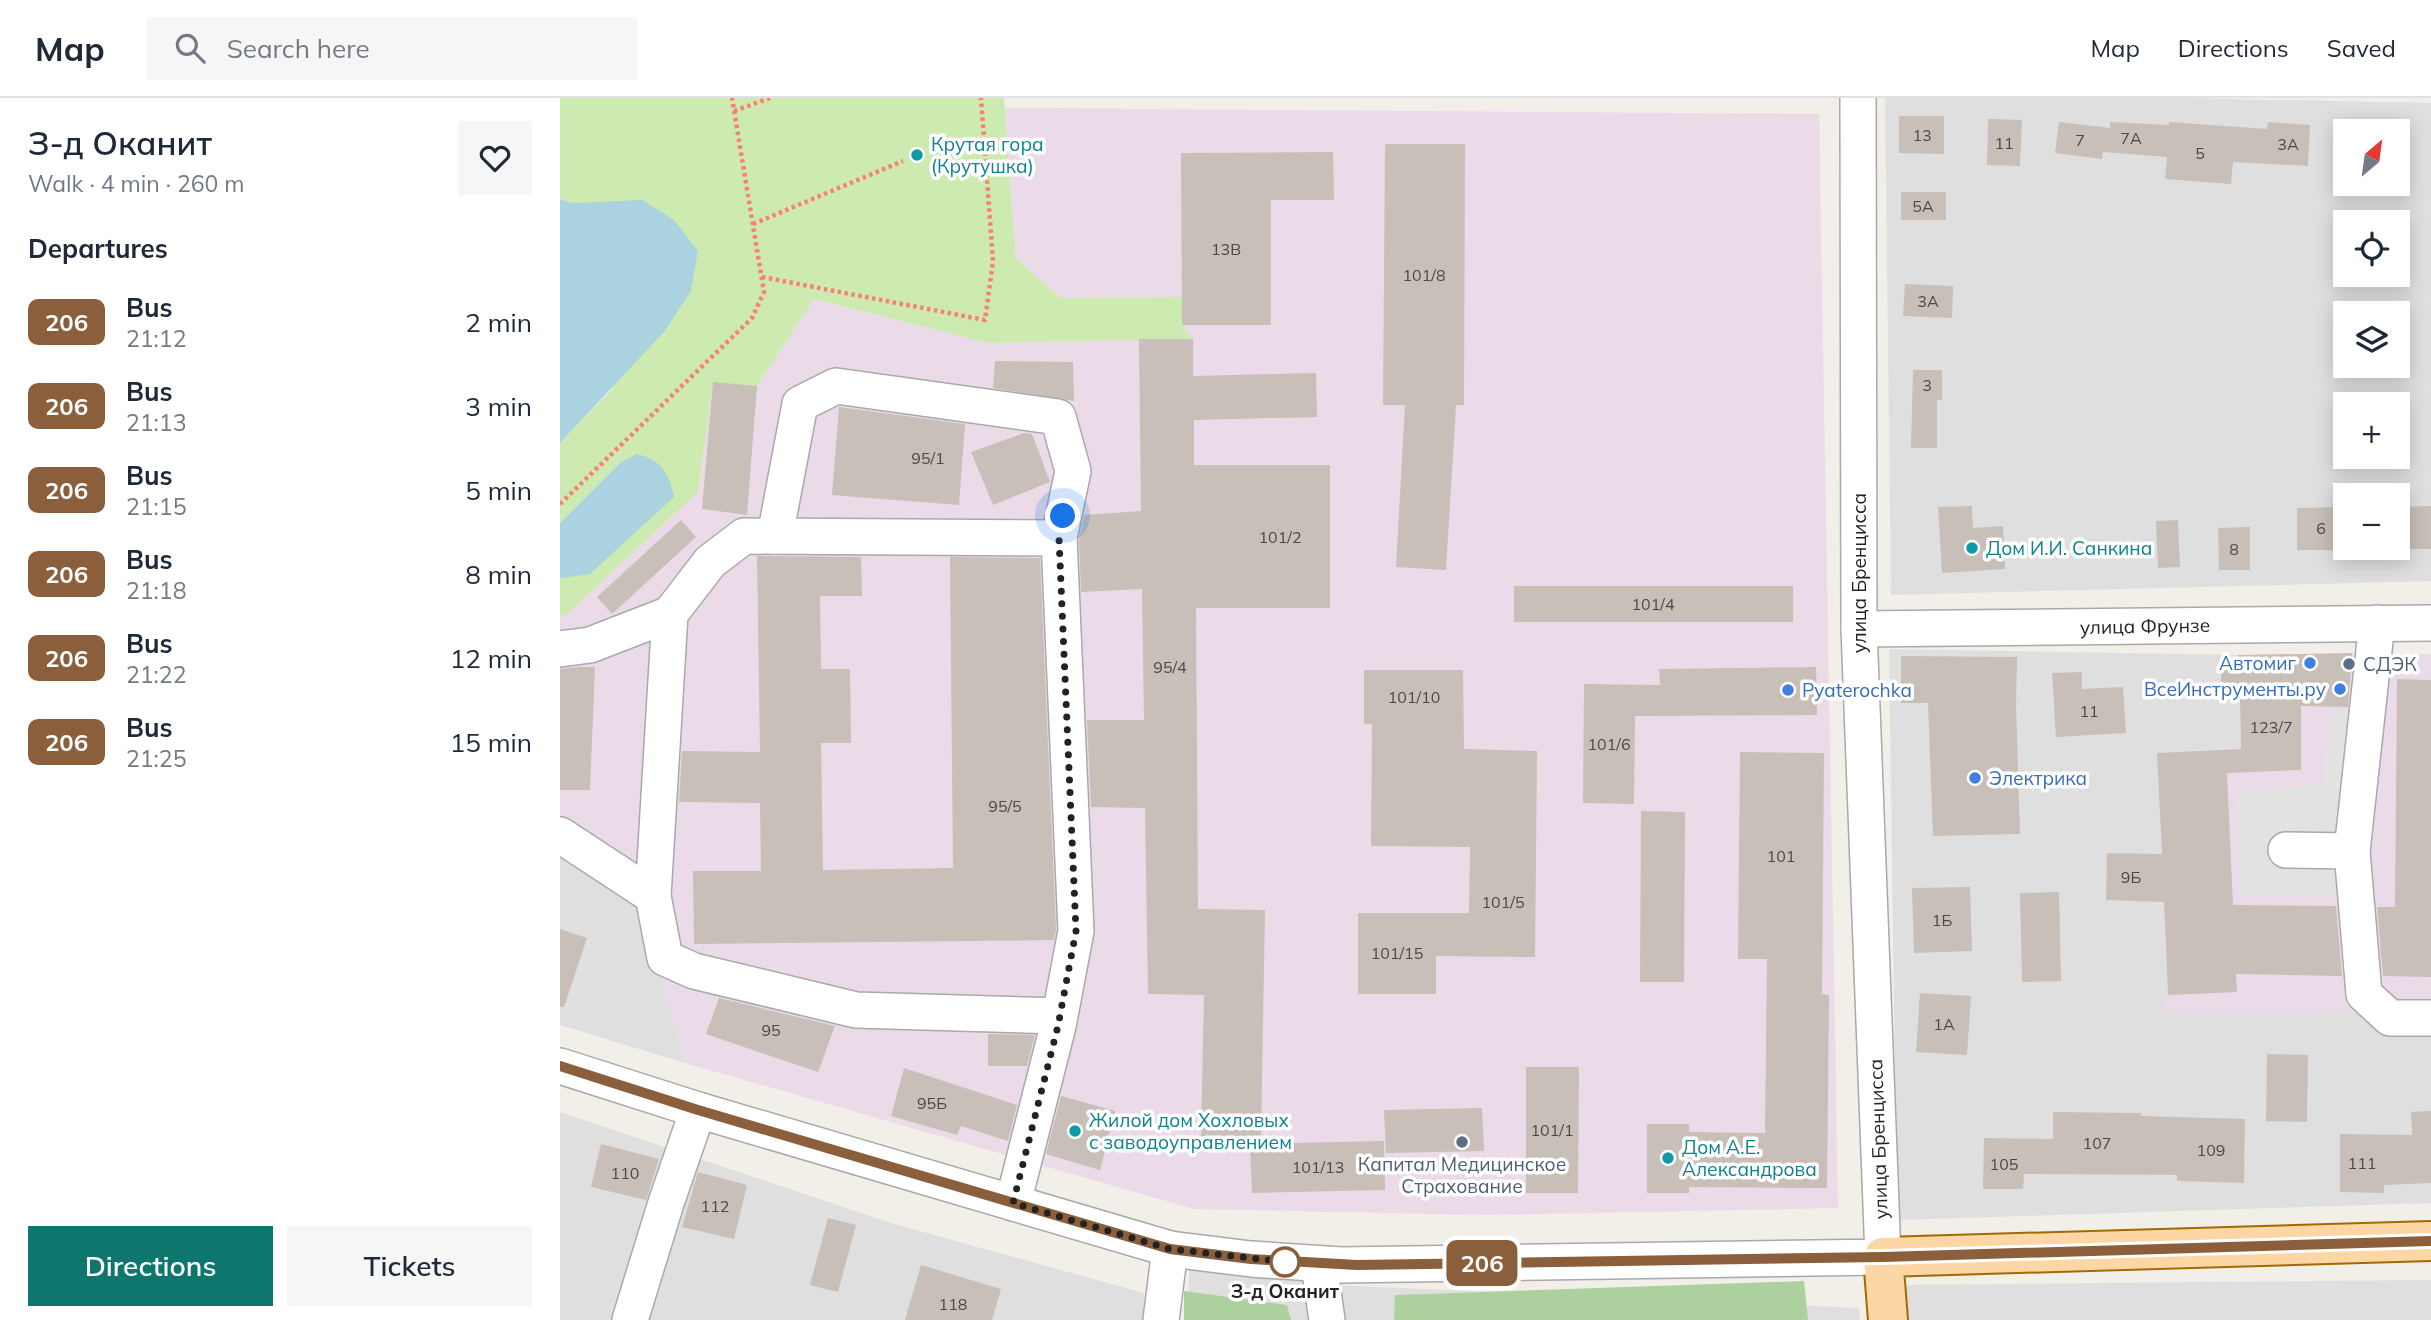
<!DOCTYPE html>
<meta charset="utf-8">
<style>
:root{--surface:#fff;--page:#f6f6f7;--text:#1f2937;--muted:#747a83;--line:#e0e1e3;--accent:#0f766e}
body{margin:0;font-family:Mulish,sans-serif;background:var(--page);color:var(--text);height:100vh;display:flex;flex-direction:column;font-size:26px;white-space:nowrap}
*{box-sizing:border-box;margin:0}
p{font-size:23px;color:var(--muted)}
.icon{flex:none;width:38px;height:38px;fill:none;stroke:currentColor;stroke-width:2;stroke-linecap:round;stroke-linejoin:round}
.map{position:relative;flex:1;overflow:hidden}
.side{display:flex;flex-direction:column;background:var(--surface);width:560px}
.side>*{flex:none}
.badge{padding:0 14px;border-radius:10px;font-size:24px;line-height:46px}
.needle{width:46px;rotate:29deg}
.tools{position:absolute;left:1773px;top:21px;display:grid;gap:14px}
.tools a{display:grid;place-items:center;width:77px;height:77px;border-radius:0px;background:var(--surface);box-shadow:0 4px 18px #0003;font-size:35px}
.you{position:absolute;width:35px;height:35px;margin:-18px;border:5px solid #fff;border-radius:50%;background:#1a73e8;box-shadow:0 0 0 10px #1a73e833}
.map>.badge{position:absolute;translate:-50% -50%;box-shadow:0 0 0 4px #fff}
h2{padding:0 28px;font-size:26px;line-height:63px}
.round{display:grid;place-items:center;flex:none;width:74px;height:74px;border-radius:0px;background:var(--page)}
.summary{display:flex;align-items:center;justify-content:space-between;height:119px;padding:0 28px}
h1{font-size:33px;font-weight:600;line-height:52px}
.button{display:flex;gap:14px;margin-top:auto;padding:14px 28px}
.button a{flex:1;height:80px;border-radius:0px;background:var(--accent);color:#fff;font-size:28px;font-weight:600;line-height:80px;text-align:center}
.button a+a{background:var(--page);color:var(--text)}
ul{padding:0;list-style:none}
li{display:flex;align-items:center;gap:21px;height:84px;padding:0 28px}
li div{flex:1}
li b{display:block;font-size:26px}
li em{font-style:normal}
li .badge{min-width:77px;font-weight:700;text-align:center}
header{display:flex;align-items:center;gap:42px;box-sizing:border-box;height:98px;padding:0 35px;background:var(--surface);border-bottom:2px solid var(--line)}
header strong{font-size:33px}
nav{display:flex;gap:38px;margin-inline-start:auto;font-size:24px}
.search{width:490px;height:63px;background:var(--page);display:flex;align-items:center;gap:18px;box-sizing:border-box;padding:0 24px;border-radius:0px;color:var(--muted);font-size:26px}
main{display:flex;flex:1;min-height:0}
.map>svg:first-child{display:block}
</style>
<header>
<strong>Map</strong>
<div class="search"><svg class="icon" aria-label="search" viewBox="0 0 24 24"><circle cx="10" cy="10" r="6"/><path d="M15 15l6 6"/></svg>Search here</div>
<nav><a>Map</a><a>Directions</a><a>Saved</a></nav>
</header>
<main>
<section class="side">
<div class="summary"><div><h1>З-д Оканит</h1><p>Walk · 4 min · 260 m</p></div><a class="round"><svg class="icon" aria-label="heart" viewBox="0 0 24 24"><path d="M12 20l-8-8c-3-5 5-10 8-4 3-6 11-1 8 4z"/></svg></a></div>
<h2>Departures</h2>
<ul>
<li><span class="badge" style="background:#8b5e3c;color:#fff">206</span><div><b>Bus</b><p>21:12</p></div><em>2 min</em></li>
<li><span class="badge" style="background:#8b5e3c;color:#fff">206</span><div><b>Bus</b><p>21:13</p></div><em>3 min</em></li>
<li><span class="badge" style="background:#8b5e3c;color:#fff">206</span><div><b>Bus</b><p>21:15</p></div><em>5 min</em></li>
<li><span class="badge" style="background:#8b5e3c;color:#fff">206</span><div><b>Bus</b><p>21:18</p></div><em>8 min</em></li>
<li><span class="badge" style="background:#8b5e3c;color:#fff">206</span><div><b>Bus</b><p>21:22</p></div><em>12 min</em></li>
<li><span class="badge" style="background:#8b5e3c;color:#fff">206</span><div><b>Bus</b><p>21:25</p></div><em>15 min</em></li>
</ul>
<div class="button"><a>Directions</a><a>Tickets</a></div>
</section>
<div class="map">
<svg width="1871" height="1222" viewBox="0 0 1871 1222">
<rect width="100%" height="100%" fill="#f2efe9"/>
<g fill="#e0dfdf" fill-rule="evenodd">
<path d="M1325,0H1622L1871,5V483L1331,497ZM1785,33H1838V86H1785ZM1785,124H1838V177H1785ZM1785,215H1838V268H1785ZM1785,306H1838V359H1785ZM1785,397H1838V450H1785Z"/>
<path d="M1329,551L1678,557L1681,650L1598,655L1608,897L1603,914H1871V1105L1337,1122Z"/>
<path d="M0,756L82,814L125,965L0,927Z"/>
<path d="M0,1014L331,1125L584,1195L583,1222H0Z"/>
<path d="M629,1172L775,1187L1299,1210L1300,1222H628Z"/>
<path d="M1871,1182V1222H1338L1335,1187Z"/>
</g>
<g fill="#ebdbe8">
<path d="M445,10L1259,16L1278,1110L924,1117L634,1111L125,965L82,814L0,756V519L7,516L138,394L153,284L197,288L254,201L427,245L632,241L622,227V199L500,200L456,160Z"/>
<path d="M1871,556V914L1603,915L1608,897L1597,655L1681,650L1678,557Z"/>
</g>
<path fill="#cdebb0" d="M0,0H444L456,160L500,200L622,199V227L633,241L427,245L254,201L197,288L153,285L138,394L7,516L0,519V480L76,356L61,364L0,425V345L53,290L13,105L0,101Z"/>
<g fill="#add19e">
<path d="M1244,1183L1248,1222H834L835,1197Z"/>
<path d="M624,1193L727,1207L731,1222H624Z"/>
</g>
<path fill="#e2e2e2" d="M1824,611L1805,798L1679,796L1678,694L1763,686L1770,613Z"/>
<g fill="#aad3df">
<path d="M0,101L13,105L82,102L114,122L138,153L131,193L104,234L0,345Z"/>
<path d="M76,356C101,361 109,375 114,399L30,476L0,480V425L61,364Z"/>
</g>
<g fill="#c7bfb8">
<path d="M1339,18H1384V56L1339,55Z"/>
<path d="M1428,21L1462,22L1460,68L1427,67Z"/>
<path d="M1499,24L1550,30V24L1609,27V24L1707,31L1708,24L1750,27L1748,68L1673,64L1671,86L1605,81L1607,59L1543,54L1542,61L1495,55Z"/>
<path d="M825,46H905L904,307H896L886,472L836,469L845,307H823Z"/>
<path d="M773,54L774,102H711V227H622L621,55Z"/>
<rect x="1341" y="94" width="45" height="28"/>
<path d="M1345,186L1393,188L1392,220L1343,218Z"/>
<path d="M579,241H633V278L756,275L757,319L634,322V367H770V510H636L638,811L705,812L701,1039L641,1038L644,897L588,896L585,710L531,709L527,622H584L582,491L521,494L519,442L524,417L581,413Z"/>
<path d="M435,263L513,264L514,303L433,290Z"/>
<path d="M1353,272H1382V302H1377V350H1351Z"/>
<path d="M153,284L197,288L187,417L142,411Z"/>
<path d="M279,309L405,326L399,407L272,397Z"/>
<path d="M464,335L472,336L490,384L433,407L411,354Z"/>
<path d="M1412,408L1413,430L1443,428L1445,471L1382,475L1378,409Z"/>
<path d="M1871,408V451H1838V409Z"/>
<path d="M1785,409V452H1737V410Z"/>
<path d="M121,422L136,439L52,516L37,499Z"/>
<path d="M1618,422L1620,469L1598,470L1596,423Z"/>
<path d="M1690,429V472H1659L1658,430Z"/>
<path d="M197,458L301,459L302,498H260L261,571H290L291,645H261L263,772L393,770L390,459L480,460L496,832L494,842L134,846L133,773H201L200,705L119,704L122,653L200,654Z"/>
<rect x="954" y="488" width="279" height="36"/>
<path d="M1792,555L1788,609L1741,608V672L1667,675L1673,807L1776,808L1782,878L1676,876L1677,894L1608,897L1604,804L1546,802L1547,755L1602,756L1597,655L1681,651L1680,597H1661V564H1679L1678,557Z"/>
<path d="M1341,558L1457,559L1456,605L1460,736L1373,738L1368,605H1341Z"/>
<path d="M19,569H35L30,692H0V571Z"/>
<path d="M1256,569L1257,617L1075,618L1074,706L1023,705L1024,586L1100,587L1099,571Z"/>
<path d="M804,572H903L904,651L977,653L975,859L876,858V896H798V815H909L910,749L811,748L812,626H804Z"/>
<path d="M1522,574V591L1563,589L1566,635L1496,639L1492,575Z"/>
<path d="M1837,581L1871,582V879L1823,878L1817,809H1835Z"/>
<path d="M1180,654L1264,655L1262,896L1269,897L1267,1090L1129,1089V1095H1087V1026H1129V1034L1205,1035L1207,861H1178Z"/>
<path d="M1081,713L1125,714L1124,884H1080Z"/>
<path d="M1410,789L1412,853L1354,855L1352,790Z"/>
<path d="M1499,794L1501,883L1462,884L1460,795Z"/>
<path d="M0,831L27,840L4,909H0Z"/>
<path d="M1360,895L1411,898L1407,957L1356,954Z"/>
<path d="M159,900L275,928L258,974L146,936Z"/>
<path d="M428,936L475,937L467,968H428Z"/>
<path d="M1707,956L1748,957L1747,1024L1706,1023Z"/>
<path d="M966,969H1019L1018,1095H966Z"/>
<path d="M344,970L457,1007L448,1043L401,1028L397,1037L331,1018Z"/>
<path d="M501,998L555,1013L540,1072L486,1056Z"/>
<path d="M922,1010L924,1053L826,1055L824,1012Z"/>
<path d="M1871,1013V1085L1824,1087V1095L1780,1094V1036L1852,1037L1851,1014Z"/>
<path d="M1493,1014L1581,1015V1018L1685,1021L1684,1085L1617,1083V1077L1464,1076L1463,1091H1423L1424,1040L1493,1041Z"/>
<path d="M824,1043L825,1092L692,1095L690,1046Z"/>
<path d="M41,1046L99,1061L86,1102L31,1089Z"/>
<path d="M138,1074L187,1087L174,1141L122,1129Z"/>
<path d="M268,1120L296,1127L278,1194L250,1187Z"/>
<path d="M361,1167L441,1191L432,1222H345Z"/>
</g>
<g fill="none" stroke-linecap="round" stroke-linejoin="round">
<g stroke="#a9a9a9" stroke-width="38">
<g id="minor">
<path d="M215,438L240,306L276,288L498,319L513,373L499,440"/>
<path d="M1299,531L1871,525"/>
<path d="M0,551L30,547L110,516"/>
<path d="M0,737L93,798"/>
<path d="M1726,752L1792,753L1817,525"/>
<path d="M1792,753L1804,896L1830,920H1871"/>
<path d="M0,968L138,1012L610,1151L691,1161L781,1167L1323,1159L1299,531L1298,0"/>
<path d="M453,1105L498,928L516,833L499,440L184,438L150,464L110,516L93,798L105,860L134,873L296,912L500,918"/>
<path d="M759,1166L767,1222"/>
<path d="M70,1222L106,1105L138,1012"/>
<path d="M601,1222L610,1151"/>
</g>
</g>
<g stroke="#a06b00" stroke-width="42">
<path id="major" d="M1328,1222L1323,1159L1871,1143"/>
</g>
<g stroke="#fa8072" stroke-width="4.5" stroke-dasharray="3.5 3.5" stroke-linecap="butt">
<path d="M174,13L210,0"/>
<path d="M193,126L343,63"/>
<path d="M202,179L425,222L433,163L421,0"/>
<path d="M0,406L192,220L204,194L172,0"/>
</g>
<use href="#minor" stroke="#fff" stroke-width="35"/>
<use href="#major" stroke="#fcd6a4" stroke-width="38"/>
</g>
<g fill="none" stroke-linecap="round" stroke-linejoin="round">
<g stroke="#fff" stroke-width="16">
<path id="line" d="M0,968L138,1012L610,1151L691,1161L797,1167L1323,1159L1871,1143"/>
</g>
<use href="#line" stroke="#8b5e3c" stroke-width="10"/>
<path stroke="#222" stroke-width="7" stroke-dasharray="0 12.6" d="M503,418L499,440L516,833L498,928L453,1105L610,1151L725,1164"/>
</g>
<g fill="#0f9aa8" stroke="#fff" stroke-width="2.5">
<circle cx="357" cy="57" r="7"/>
<circle cx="1412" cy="450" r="7"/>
<circle cx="515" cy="1033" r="7"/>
<circle cx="1108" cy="1060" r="7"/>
</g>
<g fill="#3f7fe0" stroke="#fff" stroke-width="2.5">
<circle cx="1750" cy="565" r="7"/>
<circle cx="1780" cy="591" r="7"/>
<circle cx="1228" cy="592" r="7"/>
<circle cx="1415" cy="680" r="7"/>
</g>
<g fill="#5c6f8a" stroke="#fff" stroke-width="2.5">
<circle cx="1789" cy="566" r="7"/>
<circle cx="902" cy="1044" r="7"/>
</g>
<circle fill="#fff" stroke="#8b5e3c" stroke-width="3.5" cx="725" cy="1164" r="14"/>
<g text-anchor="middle" stroke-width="7" stroke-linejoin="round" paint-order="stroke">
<g font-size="16" fill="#4b4948">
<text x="1362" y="43">13</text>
<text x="1571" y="46">7А</text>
<text x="1520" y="48">7</text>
<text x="1444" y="51">11</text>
<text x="1728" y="52">3А</text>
<text x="1640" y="61">5</text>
<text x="1363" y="114">5А</text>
<text x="666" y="157">13В</text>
<text x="864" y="183">101/8</text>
<text x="1368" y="209">3А</text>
<text x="1367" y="293">3</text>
<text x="368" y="366">95/1</text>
<text x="1761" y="436">6</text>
<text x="720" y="445">101/2</text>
<text x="1674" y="457">8</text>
<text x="1093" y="512">101/4</text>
<text x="610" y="575">95/4</text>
<text x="854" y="605">101/10</text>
<text x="1529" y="619">11</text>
<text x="1711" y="635">123/7</text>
<text x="1049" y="652">101/6</text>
<text x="445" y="714">95/5</text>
<text x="1221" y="764">101</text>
<text x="1571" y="785">9Б</text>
<text x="943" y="810">101/5</text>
<text x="1382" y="828">1Б</text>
<text x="837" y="861">101/15</text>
<text x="1384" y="932">1А</text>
<text x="211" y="938">95</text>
<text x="372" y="1011">95Б</text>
<text x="992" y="1038">101/1</text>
<text x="1537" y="1051">107</text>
<text x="1651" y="1058">109</text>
<text x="1802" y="1071">111</text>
<text x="1444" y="1072">105</text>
<text x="758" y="1075">101/13</text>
<text x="65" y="1081">110</text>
<text x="155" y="1114">112</text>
<text x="393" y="1212">118</text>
</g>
<g font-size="19" fill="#0d838f" stroke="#fff" text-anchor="start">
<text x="371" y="53">Крутая гора<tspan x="371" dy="22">(Крутушка)</tspan></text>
<text x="1426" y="457">Дом И.И. Санкина</text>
<text x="529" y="1029">Жилой дом Хохловых<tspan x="529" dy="22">с заводоуправлением</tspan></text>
<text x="1122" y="1056">Дом А.Е.<tspan x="1122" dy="22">Александрова</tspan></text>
</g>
<g font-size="19" fill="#222" stroke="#fff">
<text transform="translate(1299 475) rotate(-90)" y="7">улица Бренцисса</text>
<text transform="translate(1585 528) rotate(-1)" y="7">улица Фрунзе</text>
<text transform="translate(1318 1041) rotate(-92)" y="7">улица Бренцисса</text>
</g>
<g font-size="19" fill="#366cbe" stroke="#fff" text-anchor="end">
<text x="1736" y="572">Автомиг</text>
<text x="1766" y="598">ВсеИнструменты.ру</text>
<text x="1242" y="599" text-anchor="start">Pyaterochka</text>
<text x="1429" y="687" text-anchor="start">Электрика</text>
</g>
<g font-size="19" fill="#4e5e75" stroke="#fff" text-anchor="start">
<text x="1803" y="573">СДЭК</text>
<text x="902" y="1073" text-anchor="middle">Капитал Медицинское<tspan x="902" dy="22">Страхование</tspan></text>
</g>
<g font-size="19" font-weight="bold" fill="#222" stroke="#fff">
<text x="725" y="1200">З-д Оканит</text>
</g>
</g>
</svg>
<div class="tools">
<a><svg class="needle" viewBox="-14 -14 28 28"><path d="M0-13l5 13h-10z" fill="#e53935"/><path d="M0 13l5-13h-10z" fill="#747a83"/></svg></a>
<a><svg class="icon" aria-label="locate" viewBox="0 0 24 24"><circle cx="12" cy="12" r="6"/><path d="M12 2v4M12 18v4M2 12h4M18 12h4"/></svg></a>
<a><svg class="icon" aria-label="layers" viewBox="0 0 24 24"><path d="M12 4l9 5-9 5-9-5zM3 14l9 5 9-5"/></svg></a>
<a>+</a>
<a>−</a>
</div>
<div class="you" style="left:503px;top:418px"></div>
<b class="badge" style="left:922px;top:1165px;background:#8b5e3c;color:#fff">206</b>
</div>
</main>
